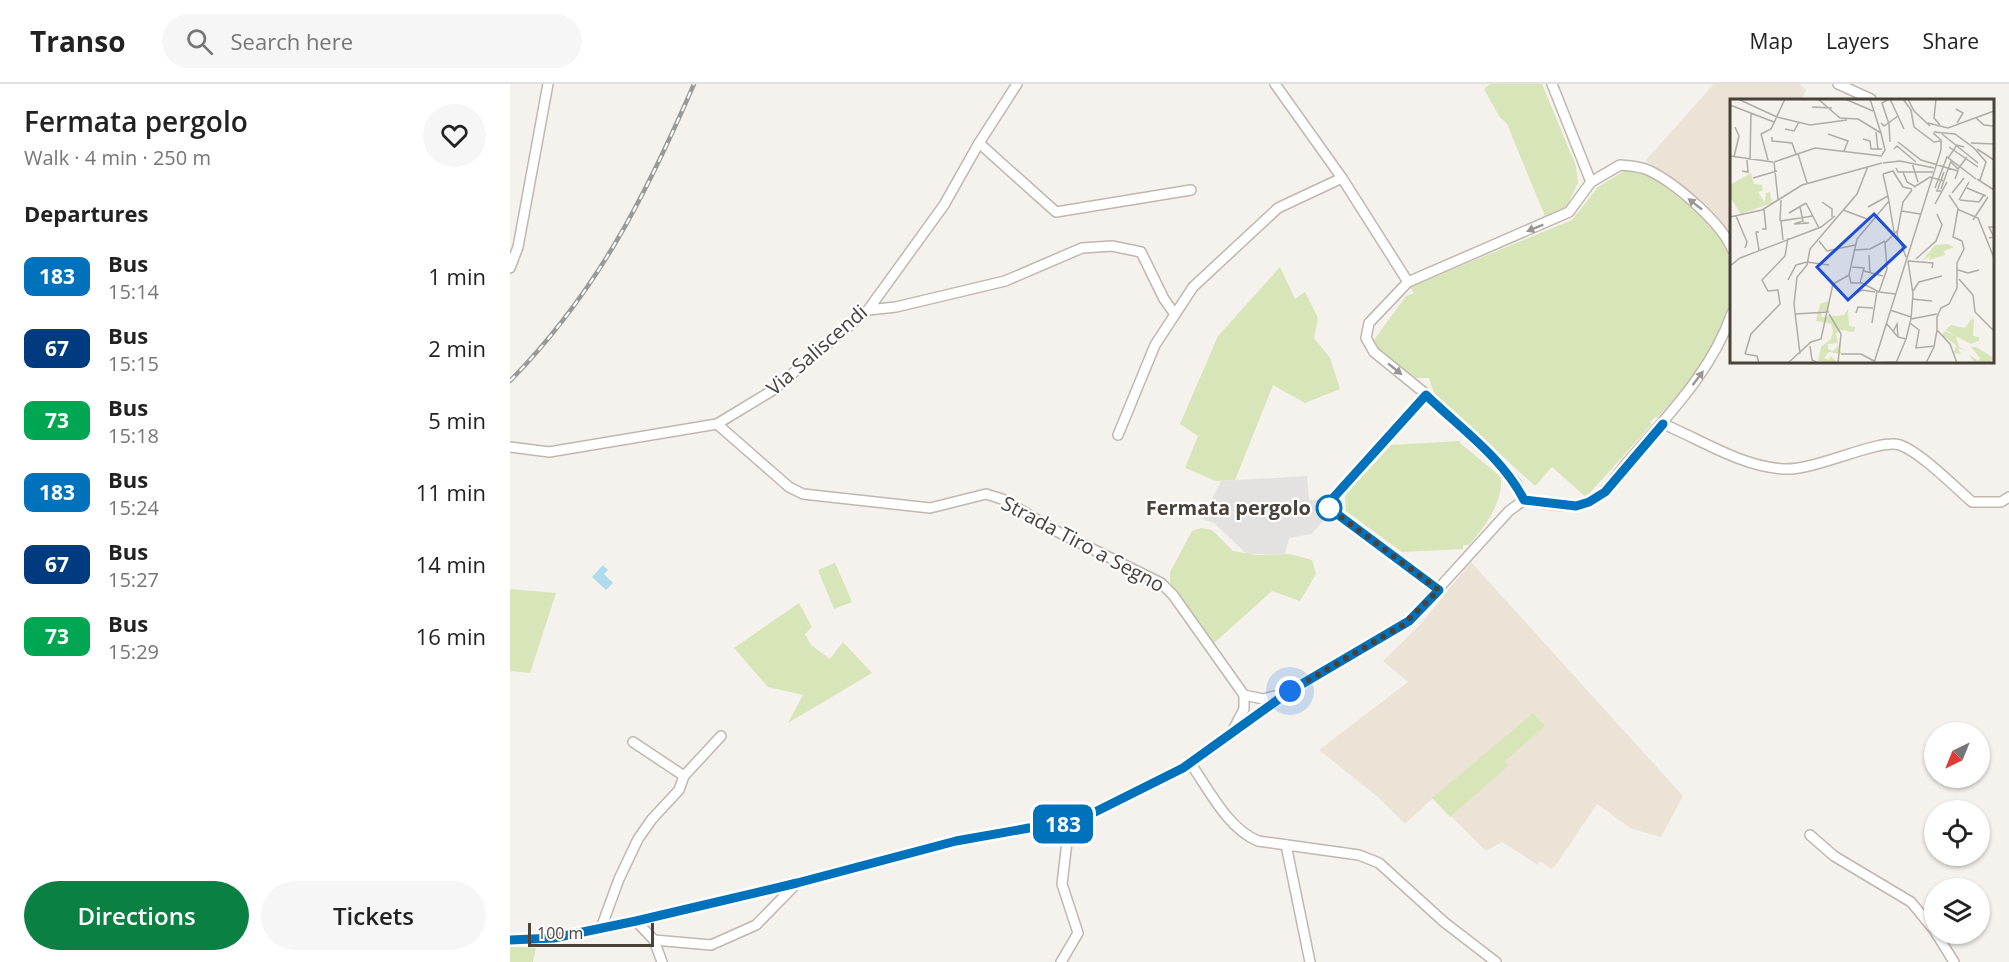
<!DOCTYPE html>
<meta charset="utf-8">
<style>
:root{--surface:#fff;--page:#f6f6f6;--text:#222;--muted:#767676;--line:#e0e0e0;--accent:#0b8043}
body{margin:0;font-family:"Open Sans",sans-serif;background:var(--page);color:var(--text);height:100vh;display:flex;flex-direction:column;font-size:22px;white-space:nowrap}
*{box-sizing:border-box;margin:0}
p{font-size:20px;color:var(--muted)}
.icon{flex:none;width:33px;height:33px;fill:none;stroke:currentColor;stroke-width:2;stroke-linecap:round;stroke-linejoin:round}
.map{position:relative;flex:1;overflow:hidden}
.sheet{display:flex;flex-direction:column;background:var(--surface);width:510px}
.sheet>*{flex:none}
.badge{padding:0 12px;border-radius:9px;font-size:21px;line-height:39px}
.needle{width:39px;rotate:223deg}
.tools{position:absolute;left:1414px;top:638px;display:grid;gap:12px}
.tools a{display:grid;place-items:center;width:66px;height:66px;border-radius:50%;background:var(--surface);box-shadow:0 2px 4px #0004;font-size:30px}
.scale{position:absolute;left:18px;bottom:15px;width:126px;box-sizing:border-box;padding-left:6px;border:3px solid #49413a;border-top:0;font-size:16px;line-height:21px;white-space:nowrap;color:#49413a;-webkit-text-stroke:4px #fff;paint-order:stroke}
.you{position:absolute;width:30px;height:30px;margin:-15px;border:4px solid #fff;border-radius:50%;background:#1a73e8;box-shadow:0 0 0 9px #1a73e833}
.map>.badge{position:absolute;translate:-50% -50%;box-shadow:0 0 0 3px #fff}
h2{padding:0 24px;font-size:22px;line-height:54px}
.round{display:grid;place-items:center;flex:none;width:63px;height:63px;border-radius:32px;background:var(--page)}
.overview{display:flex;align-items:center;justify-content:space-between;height:102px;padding:0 24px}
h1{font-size:28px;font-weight:600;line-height:45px}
.primary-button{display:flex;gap:12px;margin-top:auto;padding:12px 24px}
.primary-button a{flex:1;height:69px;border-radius:36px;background:var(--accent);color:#fff;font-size:24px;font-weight:600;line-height:69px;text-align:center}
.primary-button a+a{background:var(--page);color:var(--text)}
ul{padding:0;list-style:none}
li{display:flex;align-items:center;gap:18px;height:72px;padding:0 24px}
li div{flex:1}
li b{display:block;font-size:22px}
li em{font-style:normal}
li .badge{min-width:66px;font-weight:700;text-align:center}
header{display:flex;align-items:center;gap:36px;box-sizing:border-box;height:84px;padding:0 30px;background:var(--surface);border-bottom:2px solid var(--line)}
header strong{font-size:28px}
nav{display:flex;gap:33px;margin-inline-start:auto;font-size:21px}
.search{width:420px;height:54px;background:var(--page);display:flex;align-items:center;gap:15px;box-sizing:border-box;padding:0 21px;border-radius:33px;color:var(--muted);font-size:22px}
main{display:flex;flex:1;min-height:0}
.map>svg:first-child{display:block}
</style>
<header>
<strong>Transo</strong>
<div class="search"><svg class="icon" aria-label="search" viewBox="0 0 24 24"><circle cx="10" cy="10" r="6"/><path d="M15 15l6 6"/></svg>Search here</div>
<nav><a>Map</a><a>Layers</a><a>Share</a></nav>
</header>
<main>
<section class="sheet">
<div class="overview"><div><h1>Fermata pergolo</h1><p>Walk · 4 min · 250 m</p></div><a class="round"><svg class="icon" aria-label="heart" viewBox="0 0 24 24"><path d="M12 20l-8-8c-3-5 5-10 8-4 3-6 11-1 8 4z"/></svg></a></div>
<h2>Departures</h2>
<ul>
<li><span class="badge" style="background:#0072bc;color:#fff">183</span><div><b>Bus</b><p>15:14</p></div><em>1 min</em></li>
<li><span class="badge" style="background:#003b80;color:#fff">67</span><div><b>Bus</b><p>15:15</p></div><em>2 min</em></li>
<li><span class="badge" style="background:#00a651;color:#fff">73</span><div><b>Bus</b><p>15:18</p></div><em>5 min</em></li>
<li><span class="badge" style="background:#0072bc;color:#fff">183</span><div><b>Bus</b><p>15:24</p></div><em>11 min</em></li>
<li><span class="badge" style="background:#003b80;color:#fff">67</span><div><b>Bus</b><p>15:27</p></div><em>14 min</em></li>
<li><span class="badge" style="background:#00a651;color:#fff">73</span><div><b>Bus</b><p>15:29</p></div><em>16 min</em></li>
</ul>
<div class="primary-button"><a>Directions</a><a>Tickets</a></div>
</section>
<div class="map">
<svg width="1499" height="878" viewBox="0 0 1499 878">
<rect width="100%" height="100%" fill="#f5f1ec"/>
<g fill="#ece3d7">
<path d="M1204,0H1290L1296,6L1291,16H1222L1221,151L1216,150L1136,76Z"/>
<path d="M961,478L1173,712L1151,753L1122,745L1087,720L1046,781L1041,785L1030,777L1028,781L992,758L976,767L923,714L895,740L869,714L809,666L898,598L873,577L910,541Z"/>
</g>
<g fill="#d8e5b9">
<path d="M980,0H1032L1066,82L1068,99L1056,123L1035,132L997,40L989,32L974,5Z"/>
<path d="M1114,87C1119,88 1127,86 1132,88C1147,94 1164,111 1177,120C1268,185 1204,273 1147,334L1145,333L1140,338L1142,340L1076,413L1042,383L1025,402L924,309L919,294H906L861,260L896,212L904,209L900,203L1062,136L1088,103Z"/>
<path d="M770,183L785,215L795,208L808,234L804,254L820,274L830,305L795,319L763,301L725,396L706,397L675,384L688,352L670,340L708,252Z"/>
<path d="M950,357L951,360L991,393C993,419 975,442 959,461H953V465L892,468L836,427L835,411L881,361Z"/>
<path d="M691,444L702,446L723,467L746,471L780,470L802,476L806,490L790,517L762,507L703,560L660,499V488L682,447Z"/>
<path d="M325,479L342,518L324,525L308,486Z"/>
<path d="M0,505L46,509L20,589L0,587Z"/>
<path d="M289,519L302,543L295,550L301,561L320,575L333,558L362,589L278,639L293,611L258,603L224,564Z"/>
<path d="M1023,629L1035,642L995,677L998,682L940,733L922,714Z"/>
<path d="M0,862L26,864L23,878H0Z"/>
</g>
<path fill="#e4e2e0" d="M797,392L799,416H815L819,429L802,450L779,454L775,470H737L704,439L692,435L711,397Z"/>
<path fill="#aedcec" d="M93,481L98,486L94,490L103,499L96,506L82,493Z"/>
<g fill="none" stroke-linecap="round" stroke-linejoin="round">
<g stroke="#c0b7af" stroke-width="12">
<g id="street">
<path d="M765,0L832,94L898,198"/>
<path d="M1042,0L1081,98"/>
<path d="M1328,0L1361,15"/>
<path d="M469,59L546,128L681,106"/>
<path d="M0,184L8,163L38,0"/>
<path d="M358,226L386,223L495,197L572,164L602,162L631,168L654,215L664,229"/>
<path d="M917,311L824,413L819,424L929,506"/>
<path d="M207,340L279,403L293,410L420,424L476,410L492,415L548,448L651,499L663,511L734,611L753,615L769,611"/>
<path d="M1153,340C1192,356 1230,382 1273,385C1306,387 1368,354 1390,361C1410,368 1445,403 1462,418H1491L1499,413"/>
<path d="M608,351L645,261L683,203L768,124L832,94"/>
<path d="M0,363L39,368L207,340L263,306L358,226L434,121L469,59L507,0"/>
<path d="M1014,416L1006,399L991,382L917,311L864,268L856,254L859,239L898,198L1059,128L1081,98L1110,81C1120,82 1129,82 1138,86C1164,98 1211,138 1222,165"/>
<path d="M722,648L734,625V611"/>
<path d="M123,658L174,692"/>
<path d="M680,679C699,705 717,744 748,757L849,771L869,779L934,838L986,878"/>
<path d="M1300,751L1324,772L1401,818L1425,847"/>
<path d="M776,761L800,878"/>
<path d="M126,837L144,856L152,878"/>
<path d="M91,844L109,795L128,755L142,735L169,706L174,692L211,652"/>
<path d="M1426,849L1444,878"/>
<path d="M0,856L43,854L126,837L287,799L446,757L547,739L559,741L673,684L780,607L899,537L999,427L1014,416C1034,419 1059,426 1078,418C1096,411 1105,393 1117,379C1157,332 1201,289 1222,229"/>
<path d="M144,856L201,861L246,841L287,799"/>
<path d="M551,878L568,849L552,800L559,741"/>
</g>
</g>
<use href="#street" stroke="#fff" stroke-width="9"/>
<g stroke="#999" stroke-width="4.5">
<path id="rail" d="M0,297C87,208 135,113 184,0"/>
</g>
<use href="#rail" stroke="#fff" stroke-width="2" stroke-dasharray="7" stroke-linecap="butt"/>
</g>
<defs><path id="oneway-solid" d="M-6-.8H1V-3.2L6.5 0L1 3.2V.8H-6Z" transform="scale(1.5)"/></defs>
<g fill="#9b9693">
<use href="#oneway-solid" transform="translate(1185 120) rotate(-142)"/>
<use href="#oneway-solid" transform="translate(1025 144) rotate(158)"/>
<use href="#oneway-solid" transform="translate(885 285) rotate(39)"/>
<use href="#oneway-solid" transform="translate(1188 294) rotate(-53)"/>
</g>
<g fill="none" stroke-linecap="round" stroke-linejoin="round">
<g stroke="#fff" stroke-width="14">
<path id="line" d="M0,856L44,854L126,837L287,799L446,757L547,739L559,741L673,684L780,607L899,537L929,506L819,424L824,413L916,311C949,343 993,374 1014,416L1066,422L1079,418L1095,408L1153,340"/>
</g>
<use href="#line" stroke="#0072bc" stroke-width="9"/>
<path stroke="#49413a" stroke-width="6" stroke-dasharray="0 10.8" d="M780,607L893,541L929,506L819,424"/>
</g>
<circle fill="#fff" stroke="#0072bc" stroke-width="3" cx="819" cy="424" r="12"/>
<g text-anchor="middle" stroke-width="4.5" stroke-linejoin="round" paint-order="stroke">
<g font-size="20" fill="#49413a" stroke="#fff">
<text transform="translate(307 266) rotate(-41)" y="7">Via Saliscendi</text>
<text transform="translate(573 460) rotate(28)" y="7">Strada Tiro a Segno</text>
</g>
<g font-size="20" font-weight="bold" fill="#49413a" stroke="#fff" text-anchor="end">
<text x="801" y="431">Fermata pergolo</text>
</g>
</g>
<g transform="translate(1220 15)">
<rect width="264" height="264" fill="#f5f1ec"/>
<path d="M21,74L24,85L32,86L33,91L28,93L35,104L36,94L40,93L42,104L11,115L0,98V86ZM218,145L224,148L214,152L215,156L199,161L200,157L192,162L205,146ZM98,202L99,212H91L92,218L114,216L118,210L119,227L125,228L124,233L111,231L106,234L108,244L98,245V250L103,252L110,245L111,255L99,253L94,259L99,261L101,257L108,264L88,262L91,248L101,240L103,232L101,225L86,222L90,205ZM242,219L244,220L243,237L249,238V242L241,245L226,237L229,248L237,252L228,249L231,255L224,254L226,246L212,236L215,232L225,237L216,231L221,226L235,229ZM241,248H246L264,259L259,264H232L243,262L239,255L248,262L250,259Z" fill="#d8e5b9"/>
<path fill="none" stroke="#b0aba5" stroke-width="1.5" d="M8,0L47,18M88,0L110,19L128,20L151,34M115,0L143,12M140,0L151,34L155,51L152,56M160,0L174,30M173,0L181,11L184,28M178,0L184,12L200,27M206,0L204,19L210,26M0,6L44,23M82,8L102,9M226,10L233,14L227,24M47,18L80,26L117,21M246,19L254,26L263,27M151,24L154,27L168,17M198,24L218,29L264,12M159,25L152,4L159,0M159,25L160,43M184,28L204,43L210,42M55,30L64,32L69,23M146,33L148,51M204,33L225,35L244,49L256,63L250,81M98,35L118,42L114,52M212,35L248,64M42,38V42L62,44L66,55M133,40L140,42L141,50H152M168,43L191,61L228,72L225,80M241,44L264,45M219,48L248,68M164,50L167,47L186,63M247,50L264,61M68,55L77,84M0,57L43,63M4,58L9,37L5,28M218,59L227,46L234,48M20,61L21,14M38,61L31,35L41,30L55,0M44,63L48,100M44,63L85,49L152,57M221,63L228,70L237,58M153,64L170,62L204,69M182,64L188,83M166,69L168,73H203M12,72L18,73L17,61M173,73L177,83L184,87M153,75L163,72L173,88L182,90M23,79L47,72M247,80L264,91M184,88L200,78L214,82M205,89L217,58L246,80M237,89L256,97M211,90L221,62M211,92H207L214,73M222,94L234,79M219,96L229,111L248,119L264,159M229,101L239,83M230,101L249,103L254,96M92,103L102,110V118M159,103L164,133M76,104L89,129M205,105L217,83M70,108L73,122L64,125L79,124H73M138,108L158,97M113,111L140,121M172,112L190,115M59,114L76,104M6,117L17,143L15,149M0,118L32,111L72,86L152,64M243,121L258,98M50,122L51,101M32,130H36L34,110M259,139L264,138L259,128H263M53,141L51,122L83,117M89,142L97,152L125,146M29,151L26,133H29M125,151L140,150L155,142M139,156L140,174M176,158L167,135L173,103L182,91M186,160L206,142L212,126L207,115M178,162L203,164L202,169M0,167L10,159L91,128L105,117M157,170L155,144L168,131M228,171L238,174L249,171M134,172L153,177M119,176L127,140L159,102L153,75M119,176L121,184H130L134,169L122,168M229,180L243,196L245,213L264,232M58,181L66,166L77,163L99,166M130,183L149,193L165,195M183,192L189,183L212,177M149,193L157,170M123,196L132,191L145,193M182,200L202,202M160,211L181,218M126,214L128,208L143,209M65,215L99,213M99,215L111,235L108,264M181,220L207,215M142,224L147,192M156,224L168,238M180,224L189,231L186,249L205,247M163,233L167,225L168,238L176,240L181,220L183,195L178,162M80,247L82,261L88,264M15,255L21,235L50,205L48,191L38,192L32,181L55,157L58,139M15,255L27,257L29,264M70,255L64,205L67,178L77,166L80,150L127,95L138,67M111,255H131L144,262M58,264L81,243L91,240L103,185L119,176M144,264L211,51V41L203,34M145,264L166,263M166,264L176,240M196,264L204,248L207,231M227,264L220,245L207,231V218L211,209L219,205L227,189V164L234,150L232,142L223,138L228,110"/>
<path fill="#1d4ed8" fill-opacity="0.15" stroke="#1d4ed8" stroke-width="3" d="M144,115L175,148L118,201L87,168Z"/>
<rect width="264" height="264" fill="none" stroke="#49413a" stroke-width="3"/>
</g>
</svg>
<div class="tools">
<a><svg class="needle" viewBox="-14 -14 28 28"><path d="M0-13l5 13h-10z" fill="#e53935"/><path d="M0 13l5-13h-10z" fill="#767676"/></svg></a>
<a><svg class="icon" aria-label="locate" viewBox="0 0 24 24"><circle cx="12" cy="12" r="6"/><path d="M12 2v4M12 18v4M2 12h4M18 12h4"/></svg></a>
<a><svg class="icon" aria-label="layers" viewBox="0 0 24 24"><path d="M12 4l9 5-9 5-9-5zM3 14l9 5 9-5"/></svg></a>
</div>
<div class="scale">100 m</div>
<div class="you" style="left:780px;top:607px"></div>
<b class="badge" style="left:553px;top:740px;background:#0072bc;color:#fff">183</b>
</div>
</main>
